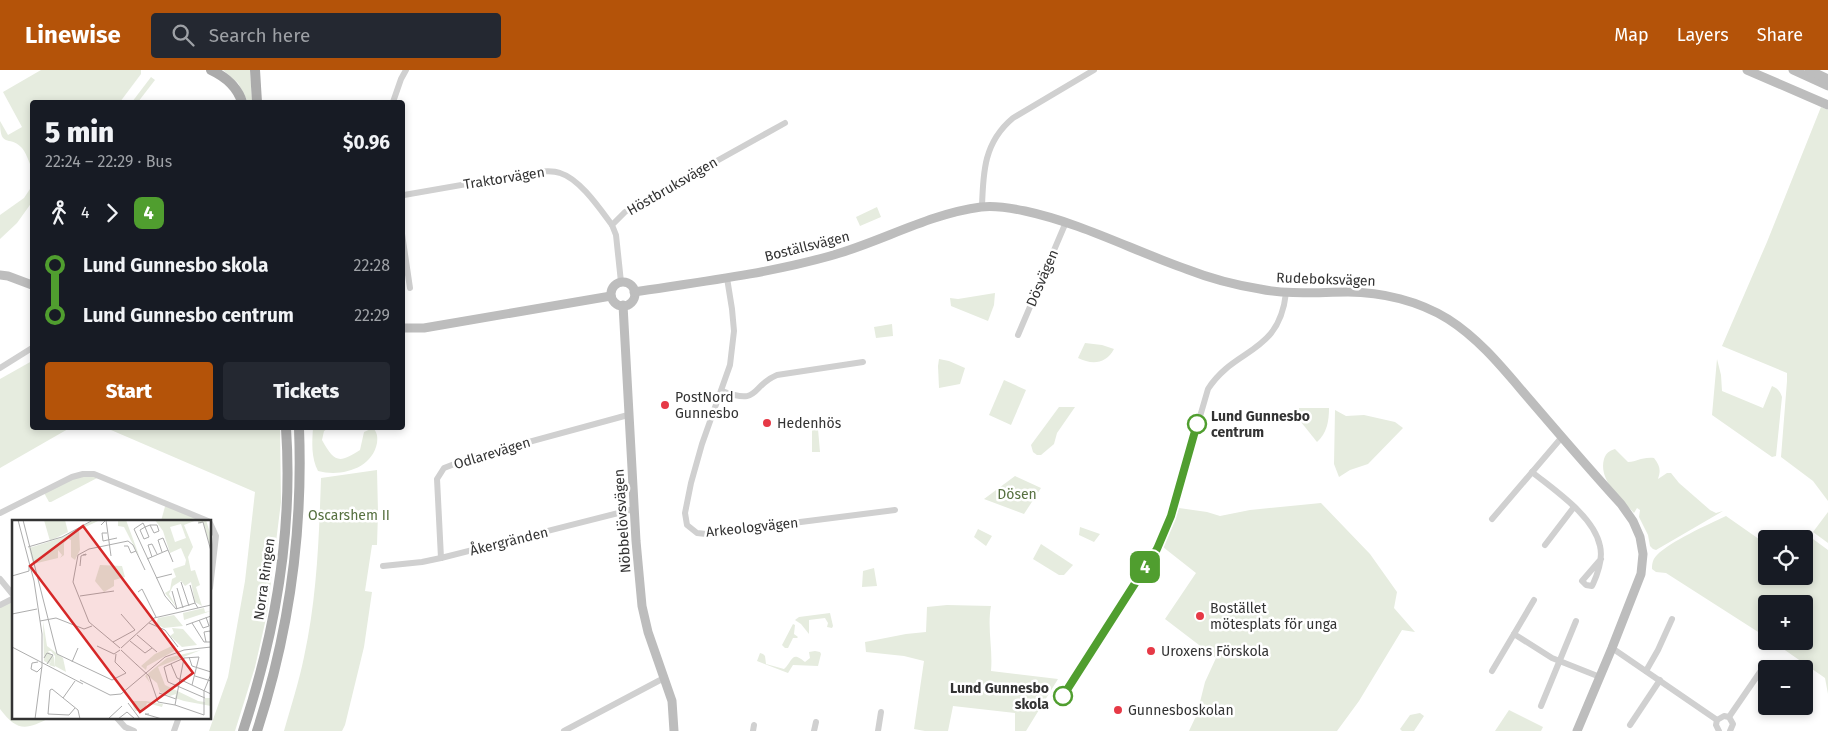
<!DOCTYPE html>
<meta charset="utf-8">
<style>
:root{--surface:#171b24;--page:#242831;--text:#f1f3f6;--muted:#9ea1a6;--accent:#b45309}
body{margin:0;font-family:"Fira Sans",sans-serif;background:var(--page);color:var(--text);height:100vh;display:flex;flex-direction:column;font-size:19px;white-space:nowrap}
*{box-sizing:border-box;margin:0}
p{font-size:16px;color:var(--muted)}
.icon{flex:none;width:28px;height:28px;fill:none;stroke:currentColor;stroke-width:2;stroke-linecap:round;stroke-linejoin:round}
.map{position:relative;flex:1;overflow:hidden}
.drawer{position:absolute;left:30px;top:30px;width:375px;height:330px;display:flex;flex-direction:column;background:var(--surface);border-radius:5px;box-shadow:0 2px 8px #0003}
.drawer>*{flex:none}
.badge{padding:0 10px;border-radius:8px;font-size:18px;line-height:32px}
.buttons{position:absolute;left:1758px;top:460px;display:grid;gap:10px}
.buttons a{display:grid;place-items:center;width:55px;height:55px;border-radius:5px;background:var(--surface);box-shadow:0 2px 8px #0003;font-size:25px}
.map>.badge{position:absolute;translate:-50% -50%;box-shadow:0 0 0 2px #fff}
.legs{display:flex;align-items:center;gap:8px;height:55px;padding:0 15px;font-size:16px}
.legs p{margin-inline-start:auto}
.head{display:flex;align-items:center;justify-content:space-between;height:85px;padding:0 15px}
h1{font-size:28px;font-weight:800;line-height:38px}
.button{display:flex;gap:10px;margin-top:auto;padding:10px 15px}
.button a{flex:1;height:58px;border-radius:5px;background:var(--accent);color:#fff;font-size:20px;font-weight:800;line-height:58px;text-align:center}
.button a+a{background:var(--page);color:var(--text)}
ul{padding:0 15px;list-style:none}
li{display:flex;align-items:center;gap:18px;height:50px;font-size:19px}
li i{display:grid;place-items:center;width:8px;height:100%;margin:0 6px;background:currentColor}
li i::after{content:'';width:12px;height:12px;margin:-6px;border:4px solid;border-radius:50%;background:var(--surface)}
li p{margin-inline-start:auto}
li:first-child i{background:linear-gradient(#0000 50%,currentColor 0)}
li:last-child i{background:linear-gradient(currentColor 50%,#0000 0)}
header{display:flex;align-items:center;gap:30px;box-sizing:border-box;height:70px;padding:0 25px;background:var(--accent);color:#fff}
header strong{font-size:24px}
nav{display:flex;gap:28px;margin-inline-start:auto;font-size:18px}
.search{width:350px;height:45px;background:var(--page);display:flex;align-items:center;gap:12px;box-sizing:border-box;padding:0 18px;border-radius:5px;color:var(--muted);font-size:19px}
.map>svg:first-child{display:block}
</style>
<header>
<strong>Linewise</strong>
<div class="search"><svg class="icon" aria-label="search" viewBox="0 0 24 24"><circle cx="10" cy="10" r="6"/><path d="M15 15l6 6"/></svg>Search here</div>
<nav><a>Map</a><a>Layers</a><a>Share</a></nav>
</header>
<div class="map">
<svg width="1828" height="661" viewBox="0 0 1828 661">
<rect width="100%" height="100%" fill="#fff"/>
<g fill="#e6ecdf">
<path d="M41,0H141V4L120,32H32V99C29,92 26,82 21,77C9,65 0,79 0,51L8,65L22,57L3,22Z"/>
<path d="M223,0H250L252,32H248L238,13Z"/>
<path d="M151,7L155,10L138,32H132Z"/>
<path d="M1821,37L1828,40V431L1813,411L1781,387L1787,311V303L1722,276L1767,172Z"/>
<path d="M32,116V132L17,153L0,169V145L24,128Z"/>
<path d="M877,137L881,147L860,156L856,147Z"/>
<path d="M995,223L994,235L988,251L951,236L950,228L958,229Z"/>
<path d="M892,254L893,266L876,268L874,257Z"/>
<path d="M1085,273L1102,275L1114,279C1106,294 1092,295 1078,288Z"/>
<path d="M939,289L949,291L965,298L960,314L939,318L938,296Z"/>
<path d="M1717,289L1721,305L1722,321L1763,338L1772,316C1777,318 1780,321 1782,327L1776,386L1772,387L1712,345Z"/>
<path d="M32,291V358H74L68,359L0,398V309Z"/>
<path d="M1004,310L1026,320L1011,355L989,345Z"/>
<path d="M1059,337H1075L1057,363L1054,374L1041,385H1037L1033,382L1031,375Z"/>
<path d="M1299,338H1329C1329,351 1327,363 1317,372L1301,352Z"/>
<path d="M1335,340L1346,346L1364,345L1395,352L1403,358L1368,394L1350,400L1339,407L1334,394Z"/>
<path d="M99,358H280L281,432L267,544L255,597L235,661H209L228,607L245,511L255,422L111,360Z"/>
<path d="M313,358H328L324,361L322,370C334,392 339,394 360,380L364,362L373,358C377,362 378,367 377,373C372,399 341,407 318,401C311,388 312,372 313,358Z"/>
<path d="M818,359L820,382H812V360Z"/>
<path d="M1615,379L1628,392C1638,392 1640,387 1654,388C1660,396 1661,400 1658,409L1667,403H1671L1679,413L1710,440L1716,443L1723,441L1656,480L1653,479L1650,476L1648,465L1639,447L1640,440L1637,438L1634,443C1622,429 1598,411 1604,389C1606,383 1609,381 1615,379Z"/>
<path d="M377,400L378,442L377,475H372L365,521L372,522L364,577L345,655L342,661H284C291,636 299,612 304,587C317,528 319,468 321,408Z"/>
<path d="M101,406L51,432H49L43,421L72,407Z"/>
<path d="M1015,406L1041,418L1024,444L984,429Z"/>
<path d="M166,433L208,451H161Z"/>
<path d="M1321,433L1370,484L1397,522L1394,538L1415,562L1402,560L1359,631L1337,661H1189L1197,644L1205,612L1216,588L1165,549L1196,503L1163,477L1179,438L1207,442L1220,446L1250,440Z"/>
<path d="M1828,442V473L1813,462Z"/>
<path d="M1726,446L1766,474V506H1804V473L1807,469H1813L1828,480V624L1825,608L1772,571H1804V534H1766V567L1666,503L1656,502L1652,499C1652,493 1653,489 1657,485C1671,471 1707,455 1726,446Z"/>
<path d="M1080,457L1100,464L1094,472L1079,465Z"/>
<path d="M978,459L992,466L986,476L974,467Z"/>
<path d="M1041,474L1073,495L1064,505H1059L1033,489Z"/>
<path d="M874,498L877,516L862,517L863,501Z"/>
<path d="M14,528V647H51C25,661 17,661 0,639V535Z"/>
<path d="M947,535L991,536C987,558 993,579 991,601L1058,609L1026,661H1015V643L953,636L948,661H925L914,659L924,591L904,586L866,582L865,572L906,564L926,562L927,537Z"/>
<path d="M830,543L833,556L832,558L827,557L828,553L825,548L809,550V564L801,554L795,550L799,547Z"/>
<path d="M793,554L795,555L794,564L798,567L797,568H793L788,578H785L782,575Z"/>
<path d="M815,581L820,582L821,584L818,596L793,595L788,603L757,591L760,583L763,584L765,586L766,594L784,599C793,591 791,580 805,592L810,588L809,582Z"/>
<path d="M1509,640L1543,657L1541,661H1495Z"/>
<path d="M1420,643L1424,646L1414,661H1402L1400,659L1410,645Z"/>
</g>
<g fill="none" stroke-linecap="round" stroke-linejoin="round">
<g stroke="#d0d0d0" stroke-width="6">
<path d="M393,32L401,9L406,0"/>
<path d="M404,125L536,102C544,101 553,100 560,103C580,109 600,139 612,155"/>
<path d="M982,137C983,102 984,72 1013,48L1094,0"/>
<path d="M402,164L410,218"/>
<path d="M727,208L732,239L734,261L730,295L702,374L691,413L685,443L687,455L697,463L706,464L895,440"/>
<path d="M621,212L616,165L612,155L625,142L785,53"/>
<path d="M1018,265L1066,152"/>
<path d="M0,298L32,278"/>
<path d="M722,321C761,336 750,316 777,305L863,292"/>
<path d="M1532,402C1554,420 1594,446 1600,476C1603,488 1598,503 1593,514L1592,516L1586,515L1582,511L1601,489"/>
<path d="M0,443L72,407L83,404H94L208,451"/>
<path d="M1492,449L1562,367"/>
<path d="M210,453L216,466L210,518"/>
<path d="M1545,475L1574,437"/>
<path d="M441,488L437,409L444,398L470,388L628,345"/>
<path d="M383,496L422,492L441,488L634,439"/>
<path d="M0,509L14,526"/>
<path d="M1130,520L1157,479L1162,469L1171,446L1208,319C1235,277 1279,285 1286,223"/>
<path d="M1534,530L1514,564L1552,588L1600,607"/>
<path d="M0,535L14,528"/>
<path d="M1612,578L1717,650"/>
<path d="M1492,601L1514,564"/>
<path d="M1646,601L1658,580L1672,549"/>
<path d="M1541,636L1576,551"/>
<path d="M116,647L125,657L134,661"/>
<path d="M1729,647L1760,602"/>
<path d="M1729,647L1733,654L1730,661"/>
<path d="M1630,655L1660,610"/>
<path d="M174,661L179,647"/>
<path d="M564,661L664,608"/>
<path d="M753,661L754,655"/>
<path d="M814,661L816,652"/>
<path d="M878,661L881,642"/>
<path d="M1719,661L1716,655L1717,650L1724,646L1729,647"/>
</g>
<g stroke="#bdbdbd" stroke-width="9">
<path d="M1747,0L1828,35"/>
<path d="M1793,0L1828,16"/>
<path d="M1809,0L1828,9"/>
<path d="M0,205L8,206L32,215"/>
<circle cx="623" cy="224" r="12"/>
<path d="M634,222C699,212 766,204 830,186C881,172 928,144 981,137C996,135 1011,138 1025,141C1081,153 1132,180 1186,199C1209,208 1235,215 1260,219C1290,225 1318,222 1348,222C1382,222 1419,231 1448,249C1481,270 1505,301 1530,330C1560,365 1590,400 1621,434L1633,451L1640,467L1643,484L1641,504L1612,578L1577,661"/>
<path d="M623,235L636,471L642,536L648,562L672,631L674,661"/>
<path d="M402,258H424L611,226"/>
</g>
<g stroke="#ababab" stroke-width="10">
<path d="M211,0C226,7 237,16 242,32"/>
<path d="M255,0L257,32"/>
<path d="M243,661C275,564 293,460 286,358"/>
<path d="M257,661C289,563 303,460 299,358"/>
</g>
</g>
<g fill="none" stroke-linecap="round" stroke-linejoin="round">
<g stroke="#fff" stroke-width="11">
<path id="line-1" d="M1063,626L1157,479L1171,446L1197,354"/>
</g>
<use href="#line-1" stroke="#509e2f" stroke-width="8"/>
</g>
<g fill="#e63946" stroke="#fff" stroke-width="2">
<circle cx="665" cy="335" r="5"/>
<circle cx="767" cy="353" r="5"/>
<circle cx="1200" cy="546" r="5"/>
<circle cx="1151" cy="581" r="5"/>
<circle cx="1118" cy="640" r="5"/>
</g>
<g fill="#fff" stroke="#509e2f" stroke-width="2.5">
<circle cx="1197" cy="354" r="9"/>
<circle cx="1063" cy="626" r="9"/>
</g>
<g text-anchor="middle" stroke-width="5" stroke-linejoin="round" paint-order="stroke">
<g font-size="14" fill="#333" stroke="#fff">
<text transform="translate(504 108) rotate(-9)" y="5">Traktorvägen</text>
<text transform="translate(672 116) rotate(-30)" y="5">Höstbruksvägen</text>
<text transform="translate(807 176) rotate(-14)" y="5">Boställsvägen</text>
<text transform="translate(1042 208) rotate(-67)" y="5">Dösvägen</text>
<text transform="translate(1326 209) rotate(2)" y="5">Rudeboksvägen</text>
<text transform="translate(492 383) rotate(-17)" y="5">Odlarevägen</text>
<text transform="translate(622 451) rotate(-94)" y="5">Nöbbelövsvägen</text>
<text transform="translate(752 457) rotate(-6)" y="5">Arkeologvägen</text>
<text transform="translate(509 471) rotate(-14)" y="5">Åkergränden</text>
<text transform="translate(264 509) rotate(-82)" y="5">Norra Ringen</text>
</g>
<g font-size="14" fill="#333" stroke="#fff" text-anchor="start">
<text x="675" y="332">PostNord<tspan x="675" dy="16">Gunnesbo</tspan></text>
<text x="777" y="358">Hedenhös</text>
<text x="1210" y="543">Bostället<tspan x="1210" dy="16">mötesplats för unga</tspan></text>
<text x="1161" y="586">Uroxens Förskola</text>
<text x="1128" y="645">Gunnesboskolan</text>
</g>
<g font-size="14" font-weight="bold" fill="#333" stroke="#fff" text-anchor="start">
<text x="1211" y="351">Lund Gunnesbo<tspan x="1211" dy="16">centrum</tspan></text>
<text x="1049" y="623" text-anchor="end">Lund Gunnesbo<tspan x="1049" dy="16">skola</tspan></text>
</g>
<g font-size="14" fill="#56703f" stroke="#fff">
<text x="1017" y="429">Dösen</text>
<text x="349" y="450">Oscarshem II</text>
</g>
</g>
<g transform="translate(12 450)">
<rect width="199" height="199" fill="#fff"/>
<path d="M32,0H53L56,12L38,21ZM82,0L86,1L67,10L68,30L63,40L59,37V20L56,19L52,23V35L48,38L50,35L46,30V38L21,44L17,28L49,18ZM106,0H114L128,38L112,7L106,6ZM143,0H194L199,16V25L198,26L191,2L188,4L185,0L172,5L181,27L176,37L179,51L183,50L188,65L184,67L190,86L183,82L179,62L173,66L169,61L161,66L157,74L165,88L153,73L158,70L160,59L164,57L161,49L173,45L174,40L169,28L158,33L151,11ZM169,4L174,18L163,22L158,7ZM88,45L110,46L113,57L102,60V66L92,72L83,61ZM192,88L193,92L199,91L172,100L171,93ZM162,95L171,106L152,108L144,104L146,98ZM31,101L35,126L51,138L54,152L43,146V136L39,131H36L42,137L43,147L37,145L40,140L37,144L32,141ZM160,108L171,109L185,125L170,127L158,116L162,113ZM162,125L164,130L135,146L134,150L129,146L143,134ZM189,130L146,147L153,165L186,181L193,182V178H199V186L172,181L163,178L164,174L158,176L148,172L145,163L135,155L138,163L133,156L155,138ZM119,181H134L151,184L150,187L135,183L132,191V187L130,191H123Z" fill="#e6ecdf" fill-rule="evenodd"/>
<path fill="none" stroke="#adadad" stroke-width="1" d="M6,0L22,61L30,114V146L23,199M11,0L45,134L100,160L114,153M131,3L122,9L153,76L164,89L183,83L186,88M131,3L133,7L128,10L132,19L137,17L133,7L138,5L142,13L147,11L145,5H138M186,3L191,2L199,31M89,5L94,0L99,36M95,13H90L91,21L105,18M112,26H116L119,33L124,31M16,27L50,17L81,0M150,32L146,20L151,18L156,30M140,37L136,25L140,24L145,34M135,39L156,30L161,42M68,46L69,36L71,35L74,34V35H71M0,56L17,51V46M144,58L160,54M169,62L177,86M178,65L183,83M165,68L171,88M160,71L165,89M126,72L130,69L144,97M68,76L102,71M0,94L25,89M187,100L191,108L197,106L194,97M28,101L44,98L72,109L80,106M137,103L153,110L166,127M180,103L192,122H199M174,105L199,96M125,115L145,132M118,121L133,133L140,128M101,122L123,110L109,94M194,122L192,112L198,111L199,115M85,126L102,134L108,130M0,127L71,164M108,128L77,102L61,62L66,35L77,29L116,21L121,25L133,50M109,128L142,98L199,85M109,130L125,145M104,134L103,142L114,153M177,137L180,146L199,152M32,138L35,133L41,135L35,144M26,142L20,143L19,149L25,152L30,147M60,142L66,128M124,144L137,156L146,182L163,185M159,144L165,158L199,174M183,156L199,161M68,160L98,175L109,174L153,137L172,130L199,127M180,165L187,137L172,138L152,147L156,162L193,178M147,173L164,179M51,178L63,161M116,183L128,199M163,185L172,138M163,185L192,195M63,188L57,195L36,194L38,170L40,169L66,190L68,199M137,194H133L150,199M192,195V171L199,154M96,199L110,186M106,199L115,192L123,199"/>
<path fill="#d62828" fill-opacity="0.15" stroke="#d62828" stroke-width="2.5" d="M71,6L181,153L128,192L18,46Z"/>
<rect width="199" height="199" fill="none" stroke="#333" stroke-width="2.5"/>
</g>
</svg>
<div class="buttons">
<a><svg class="icon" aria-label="locate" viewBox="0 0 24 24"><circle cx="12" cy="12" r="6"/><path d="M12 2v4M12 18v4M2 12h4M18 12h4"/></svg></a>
<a>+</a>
<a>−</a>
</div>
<b class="badge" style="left:1145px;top:497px;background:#509e2f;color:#fff">4</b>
<section class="drawer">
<div class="head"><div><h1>5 min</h1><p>22:24 – 22:29 · Bus</p></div><b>$0.96</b></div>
<div class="legs"><svg class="icon" aria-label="walk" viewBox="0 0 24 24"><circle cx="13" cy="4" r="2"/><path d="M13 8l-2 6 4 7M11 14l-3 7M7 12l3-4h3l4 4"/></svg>4<svg class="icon" aria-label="forward" viewBox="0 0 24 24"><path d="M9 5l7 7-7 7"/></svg><b class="badge" style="background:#509e2f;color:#fff">4</b></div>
<ul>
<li><i style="color:#509e2f"></i><b>Lund Gunnesbo skola</b><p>22:28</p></li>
<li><i style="color:#509e2f"></i><b>Lund Gunnesbo centrum</b><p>22:29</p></li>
</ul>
<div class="button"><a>Start</a><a>Tickets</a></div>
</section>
</div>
